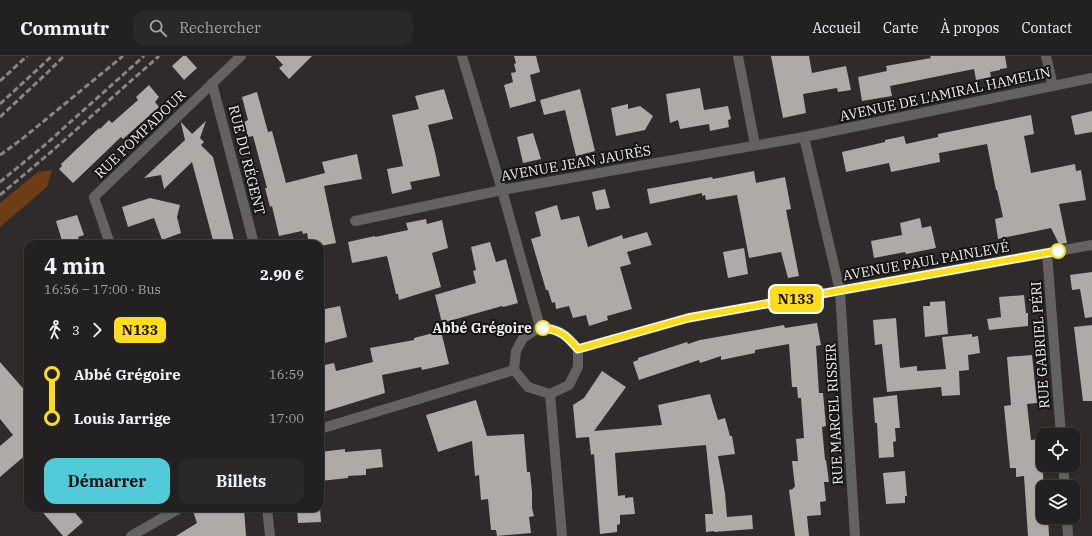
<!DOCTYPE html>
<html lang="fr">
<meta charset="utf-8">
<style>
:root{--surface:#222020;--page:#2a2829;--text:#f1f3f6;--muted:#a2a3a5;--line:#3f3e3e;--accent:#52cbd9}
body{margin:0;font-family:"IBM Plex Serif",serif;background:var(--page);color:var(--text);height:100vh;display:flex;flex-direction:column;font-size:15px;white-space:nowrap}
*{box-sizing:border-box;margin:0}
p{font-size:13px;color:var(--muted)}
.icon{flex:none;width:22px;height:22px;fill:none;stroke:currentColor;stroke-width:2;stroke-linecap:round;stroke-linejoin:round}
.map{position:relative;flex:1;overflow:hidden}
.sheet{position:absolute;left:24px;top:184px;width:300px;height:272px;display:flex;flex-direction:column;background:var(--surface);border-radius:12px;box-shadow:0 1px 3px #0004,0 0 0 1px var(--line)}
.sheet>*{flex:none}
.badge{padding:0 8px;border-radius:6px;font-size:14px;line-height:26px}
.buttons{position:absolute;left:1036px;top:372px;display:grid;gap:8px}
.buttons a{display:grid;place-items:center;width:44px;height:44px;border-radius:8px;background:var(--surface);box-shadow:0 1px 3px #0004,0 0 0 1px var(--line);font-size:20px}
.map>.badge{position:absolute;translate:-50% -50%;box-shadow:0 0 0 2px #fff}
.legs{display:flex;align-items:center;gap:6px;height:44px;padding:0 20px;font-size:13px}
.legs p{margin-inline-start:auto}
.overview{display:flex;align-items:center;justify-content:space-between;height:68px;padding:0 20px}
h1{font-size:22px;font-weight:700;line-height:30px}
.action{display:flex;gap:8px;margin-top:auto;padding:8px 20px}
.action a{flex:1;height:46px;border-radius:12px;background:var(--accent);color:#111;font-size:16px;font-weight:700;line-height:46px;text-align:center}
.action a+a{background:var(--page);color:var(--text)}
ul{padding:0 20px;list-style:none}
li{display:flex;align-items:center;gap:14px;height:44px;font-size:15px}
li i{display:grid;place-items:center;width:6px;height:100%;margin:0 5px;background:currentColor}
li i::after{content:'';width:10px;height:10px;margin:-5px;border:3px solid;border-radius:50%;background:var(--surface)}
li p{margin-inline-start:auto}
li:first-child i{background:linear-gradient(#0000 50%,currentColor 0)}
li:last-child i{background:linear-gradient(currentColor 50%,#0000 0)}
header{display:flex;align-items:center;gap:24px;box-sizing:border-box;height:56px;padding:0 20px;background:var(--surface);border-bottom:1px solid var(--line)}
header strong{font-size:19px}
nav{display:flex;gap:22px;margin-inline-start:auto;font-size:14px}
.search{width:280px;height:36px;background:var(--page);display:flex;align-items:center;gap:10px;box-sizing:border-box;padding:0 14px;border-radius:12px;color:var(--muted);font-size:15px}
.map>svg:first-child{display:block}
</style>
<header>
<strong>Commutr</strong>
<div class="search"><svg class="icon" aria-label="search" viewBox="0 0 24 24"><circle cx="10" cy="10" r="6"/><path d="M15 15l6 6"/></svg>Rechercher</div>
<nav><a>Accueil</a><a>Carte</a><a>À propos</a><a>Contact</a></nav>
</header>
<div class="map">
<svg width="1092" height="480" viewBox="0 0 1092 480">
<rect width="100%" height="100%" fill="#2e2b2a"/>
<path fill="#6f3d15" d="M52,114L47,131L0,171V147L38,116Z"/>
<g fill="#aeaaa8">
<path d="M183,0H186L197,12L184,24L172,10Z"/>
<path d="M275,0H312L289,23L279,12L283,9Z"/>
<path d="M514,0H536L540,16L530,19L536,45L510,52L504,29L513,26L511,17L516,16L514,8L516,7Z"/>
<path d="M771,0H809L812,17L846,10L851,34L838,36L837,32L803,38L806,57L783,62Z"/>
<path d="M930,0H1005L1007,12L1000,13V14L990,16L991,21L976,24L974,13L890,30L892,40L862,45L858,21L887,15L886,10L931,2Z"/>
<path d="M149,29L159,41L155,46L159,51L123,83L121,81L73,127L59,113L62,110L61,108L99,72L100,73L109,64L112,67L138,44L136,41Z"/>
<path d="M700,32L704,54L728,50L731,63L728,64L729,71L710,75L709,68L680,73L678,64L670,67L666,38Z"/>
<path d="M444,33L453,63L428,69L435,96L440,120L410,126L412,133L392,138L387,113L403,110L392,59L419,53L415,40Z"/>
<path d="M580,33L595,95L576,100L565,54L544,59L540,44Z"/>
<path d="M257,36L268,76L272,75L286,127L325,117L322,106L357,98L362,123L324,130L336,187L320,190V188H309L307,177L303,178L302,175L279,180L272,150L270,151L265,132H267L253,80L248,81L244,66L248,64L242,41Z"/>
<path d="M628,48V53L640,50L653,60L645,74L616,80L611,52Z"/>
<path d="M1092,55V76L1075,79L1071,60Z"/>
<path d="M1031,59L1034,78L1024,80L1031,117L1075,108L1076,115L1081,114L1086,144L1059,148L1067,187L1059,188L1051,172L998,183L995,163L1003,161L997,134H996L987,88L939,97L940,106L891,116L889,107L846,116L842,96L885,86V84L904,80L906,88L938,81V78Z"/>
<path d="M206,65L200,82L204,86L201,89L213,101L235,188H214L192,106L164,133L161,119L144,122L185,84L181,67V66L192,78Z"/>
<path d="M533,77L541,103L523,107L517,81Z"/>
<path d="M754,115L756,127L785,121L791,153L786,154L799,220L788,222L781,196L749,202L737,139L706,144L705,139L702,140V137L650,148L647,133L712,121L713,123Z"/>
<path d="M605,133L610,152L596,154L592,136Z"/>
<path d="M150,142L180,149L177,161L181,177L162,184L154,162L128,171L122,151Z"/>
<path d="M557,149L561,164L579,160L588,191L622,179L623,183L647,176L652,189L627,196L631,208L620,211L632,253L607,260L608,264L589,270L586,259L573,262L569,250L556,253L555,246L552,247L548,234H546L531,183L541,180L535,156Z"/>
<path d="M77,159L84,179L78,181L80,188H63L56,165Z"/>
<path d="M920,162L922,172L931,170L936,192L906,198L905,196L874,202L871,185L902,179L900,167Z"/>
<path d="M426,163L427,168L442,164L448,192L432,197L441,231L399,244L398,238H396L387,200L352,207L348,186L375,180V181L408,174L406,167Z"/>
<path d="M490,186L496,206L506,203L518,247L503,251L502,250L442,267L435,239L476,227L473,215L476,214L471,191Z"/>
<path d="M744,192L748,218L728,222L723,196Z"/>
<path d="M1092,216V261L1085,262L1080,233L1072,234L1070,219Z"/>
<path d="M1024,239L1026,257H1028V270L989,274L987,263L1001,261L999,241Z"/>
<path d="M945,245L948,278L925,281L923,250H930V246Z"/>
<path d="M340,250L347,281L325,287L323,279L320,280V254Z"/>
<path d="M896,262L900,312L917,310V315L946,313L942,281L972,278V281L978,280L980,297L968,299L969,314L959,315L960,339L942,340L941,331L887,336L882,288L875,289L873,264Z"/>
<path d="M817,267L821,289L816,290L819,337H823L826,370L822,371L825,404H826L829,426H824L826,445L820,446L821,459L807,460L809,480H795L789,434L793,433V432L795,431L792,405H798L796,383L804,382L801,342H798L797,331H792L789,288L755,294V297L721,304V300L700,307L699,304L639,324L633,306L638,304V302L687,286L688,288L700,284L740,277L784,269L785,272Z"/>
<path d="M1092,269V345H1083L1074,271Z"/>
<path d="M441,275L449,308L422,314L421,311L382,319L385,337L320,357V310L334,307L336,315L373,306L370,292L414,284V282Z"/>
<path d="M1032,299L1037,347L1027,348L1031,384L1040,383L1044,431H1043V461H1048L1049,480H1028L1024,420L1016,421V412H1010L1004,350L1011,349L1007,301Z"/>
<path d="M0,306L28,338V397L0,421V390L13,379L0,363Z"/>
<path d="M602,315L626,331L594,375L662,369L658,349L710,338L718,364L725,362L730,380H732L735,398L718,400L725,437L727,461L752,459L753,473L714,476V475L706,476L705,458H713L706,389L615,397L618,440L625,439V442L633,441L635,458L620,459V468L617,469V476L600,478L594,398L591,399L589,381L576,382L573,349L584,342Z"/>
<path d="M897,339L900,372H895L896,385L893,386L894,401L879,402L877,367H875L873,342Z"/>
<path d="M476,344L487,380L524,378L527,416H530L532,436V452L534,460L529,461L531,477L497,480L496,474H491L488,443L481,444L479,419L475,420L472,385L438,396L426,359Z"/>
<path d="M345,393V396L381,393L383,411L366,413V419L348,420V422L320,425V396Z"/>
<path d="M905,415L907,440H905V447L886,448L883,417Z"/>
<path d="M39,452H71L83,466L67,480H63Z"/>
<path d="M192,452H244L246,480H176L197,467Z"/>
<path d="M297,452H320L321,466L298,467Z"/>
</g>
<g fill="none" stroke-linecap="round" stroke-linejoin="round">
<g stroke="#636261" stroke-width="10">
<path d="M462,0L502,134L540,271"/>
<path d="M738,0L755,89"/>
<path d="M1046,0L1053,30"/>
<path d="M212,27L254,188"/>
<path d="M804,81L840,235L855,480"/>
<path d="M355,165L502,134L804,81L1092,22"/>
<path d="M110,188L94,141L241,0"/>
<path d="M1047,197L1061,379"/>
<path d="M540,271C560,273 565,278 578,293V311L569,329L550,338L528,331L514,314L516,295L523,282Z"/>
<path d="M578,293L688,262L1047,197L1092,189"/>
<path d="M550,338L562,480"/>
<path d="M320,373L514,314"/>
<path d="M1063,409L1065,431"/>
<path d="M267,452L270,480"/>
<path d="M1067,461L1068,480"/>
<path d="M131,480L180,452"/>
</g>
<g stroke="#888684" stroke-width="3" stroke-dasharray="6 3" stroke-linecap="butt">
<path d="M0,25L27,0"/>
<path d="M0,48L52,0"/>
<path d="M0,61L48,16L64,0"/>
<path d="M0,99L22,83L123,0"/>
<path d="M0,126L46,88L144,0"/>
<path d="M0,139L51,96L159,0"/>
</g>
</g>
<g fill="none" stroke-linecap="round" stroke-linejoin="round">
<g stroke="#fff" stroke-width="9">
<path id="line-1" d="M543,272C561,274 567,280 578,293L688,262L1058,195"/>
</g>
<use href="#line-1" stroke="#ffdc1c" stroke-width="6"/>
</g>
<g fill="#fff" stroke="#ffdc1c" stroke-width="2">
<circle cx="1058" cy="195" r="7"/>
<circle cx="543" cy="272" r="7"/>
</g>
<g text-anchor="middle" stroke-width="4" stroke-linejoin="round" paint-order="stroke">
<g font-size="14" fill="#edecea" stroke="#151413">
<text transform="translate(945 38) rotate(-12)" y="5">AVENUE DE L'AMIRAL HAMELIN</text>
<text transform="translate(140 78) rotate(-44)" y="5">RUE POMPADOUR</text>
<text transform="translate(247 104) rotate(76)" y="5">RUE DU RÉGENT</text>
<text transform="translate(576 107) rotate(-10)" y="5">AVENUE JEAN JAURÈS</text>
<text transform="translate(926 205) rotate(-10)" y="5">AVENUE PAUL PAINLEVÉ</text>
<text transform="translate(1040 289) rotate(-94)" y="5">RUE GABRIEL PÉRI</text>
<text transform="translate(834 358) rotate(-93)" y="5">RUE MARCEL RISSER</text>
</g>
<g font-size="14" font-weight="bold" fill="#edecea" stroke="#151413" text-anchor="end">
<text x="532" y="277">Abbé Grégoire</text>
</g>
</g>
</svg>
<div class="buttons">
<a><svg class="icon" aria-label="locate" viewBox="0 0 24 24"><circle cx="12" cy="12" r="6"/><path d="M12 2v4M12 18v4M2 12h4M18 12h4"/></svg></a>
<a><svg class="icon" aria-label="layers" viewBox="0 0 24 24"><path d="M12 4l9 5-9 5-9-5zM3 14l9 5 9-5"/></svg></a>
</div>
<b class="badge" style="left:796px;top:243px;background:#ffdc1c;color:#111">N133</b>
<section class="sheet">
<div class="overview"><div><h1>4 min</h1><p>16:56 – 17:00 · Bus</p></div><b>2.90 €</b></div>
<div class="legs"><svg class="icon" aria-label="walk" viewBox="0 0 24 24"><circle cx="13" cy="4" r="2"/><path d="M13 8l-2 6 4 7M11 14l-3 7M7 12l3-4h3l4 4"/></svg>3<svg class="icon" aria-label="forward" viewBox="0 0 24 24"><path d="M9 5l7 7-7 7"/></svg><b class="badge" style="background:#ffdc1c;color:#111">N133</b></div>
<ul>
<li><i style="color:#ffdc1c"></i><b>Abbé Grégoire</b><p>16:59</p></li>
<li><i style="color:#ffdc1c"></i><b>Louis Jarrige</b><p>17:00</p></li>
</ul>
<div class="action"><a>Démarrer</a><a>Billets</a></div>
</section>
</div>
